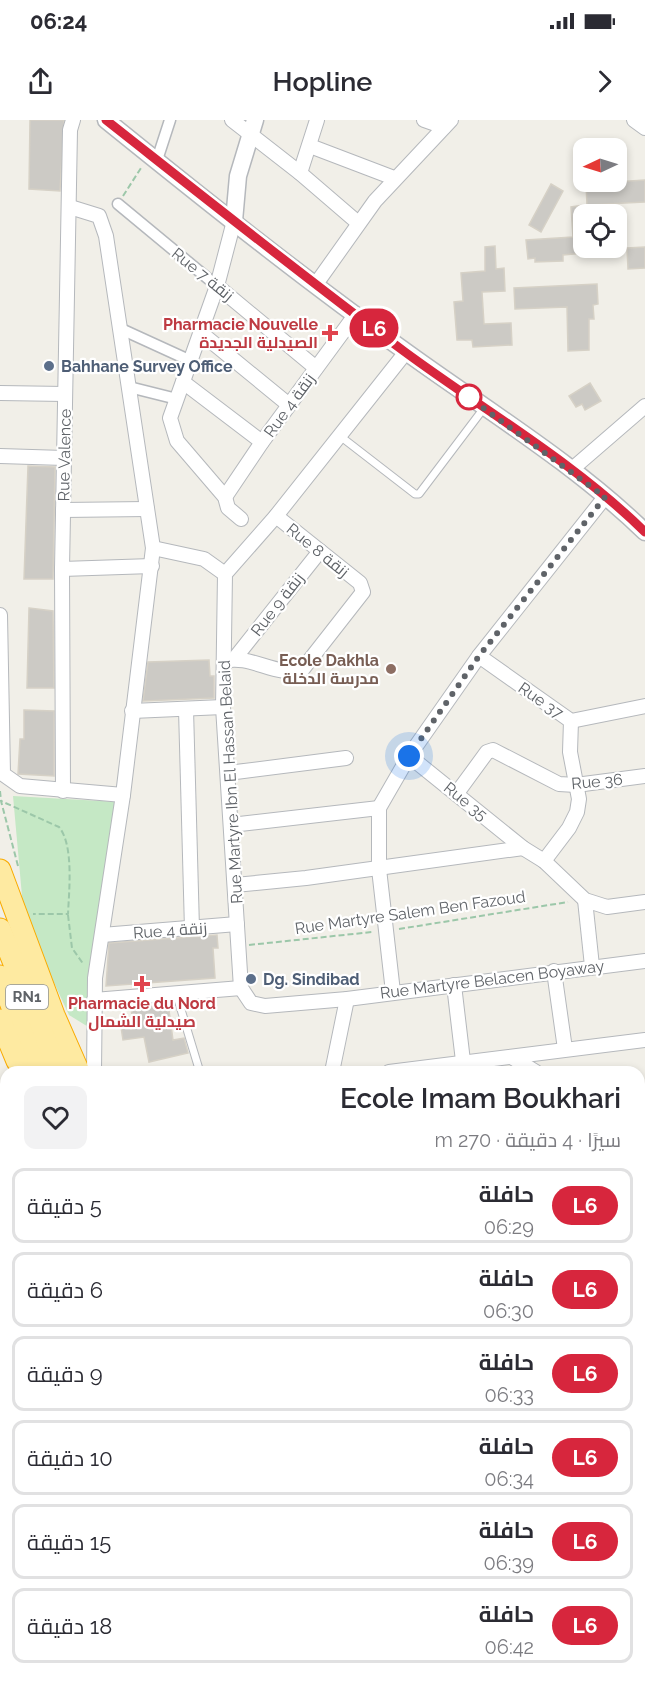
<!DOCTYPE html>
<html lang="ar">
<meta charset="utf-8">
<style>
:root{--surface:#fff;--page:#f2f2f3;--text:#2b2b33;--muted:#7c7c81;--line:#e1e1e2}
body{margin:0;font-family:Raleway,Cairo,sans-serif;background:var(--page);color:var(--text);direction:rtl;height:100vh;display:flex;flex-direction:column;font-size:22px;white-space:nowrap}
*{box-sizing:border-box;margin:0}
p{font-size:20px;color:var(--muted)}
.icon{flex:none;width:33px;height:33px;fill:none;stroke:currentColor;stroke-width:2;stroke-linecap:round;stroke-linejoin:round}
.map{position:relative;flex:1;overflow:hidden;direction:ltr}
.sheet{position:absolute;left:0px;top:946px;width:645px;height:620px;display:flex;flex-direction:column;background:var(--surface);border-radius:18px 18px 0 0;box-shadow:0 3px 9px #0003;direction:rtl}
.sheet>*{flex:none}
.badge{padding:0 12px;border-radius:20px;font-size:21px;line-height:39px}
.needle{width:39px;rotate:266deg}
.buttons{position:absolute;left:573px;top:18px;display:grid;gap:12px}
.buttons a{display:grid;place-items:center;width:54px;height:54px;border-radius:12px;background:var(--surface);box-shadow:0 3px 9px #0003;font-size:30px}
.you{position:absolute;width:30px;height:30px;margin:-15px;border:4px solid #fff;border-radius:50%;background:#1a73e8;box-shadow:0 0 0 9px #1a73e833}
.map>.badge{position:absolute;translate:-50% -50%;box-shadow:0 0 0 3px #fff}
.round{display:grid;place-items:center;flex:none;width:63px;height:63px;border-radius:12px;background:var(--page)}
.head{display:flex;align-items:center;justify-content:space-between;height:102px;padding:0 24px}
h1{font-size:28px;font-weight:600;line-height:45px}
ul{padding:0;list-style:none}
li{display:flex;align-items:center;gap:18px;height:75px;margin:0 12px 9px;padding:0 12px;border:3px solid var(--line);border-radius:12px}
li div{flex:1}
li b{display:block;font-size:22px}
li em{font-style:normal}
li .badge{min-width:66px;font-weight:700;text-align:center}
.status{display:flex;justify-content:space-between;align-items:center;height:42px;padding:0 30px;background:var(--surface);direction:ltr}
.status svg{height:16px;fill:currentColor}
header{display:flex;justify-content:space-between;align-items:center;height:78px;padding:0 24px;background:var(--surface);font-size:27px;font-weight:600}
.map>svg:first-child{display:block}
</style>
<div class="status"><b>06:24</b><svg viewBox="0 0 49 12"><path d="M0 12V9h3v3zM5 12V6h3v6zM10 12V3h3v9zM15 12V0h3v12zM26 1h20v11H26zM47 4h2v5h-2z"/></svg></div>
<header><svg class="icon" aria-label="forward" viewBox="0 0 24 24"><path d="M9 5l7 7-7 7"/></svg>Hopline<svg class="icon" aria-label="share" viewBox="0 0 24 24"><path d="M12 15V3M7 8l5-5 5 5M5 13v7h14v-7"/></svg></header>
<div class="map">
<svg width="645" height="1565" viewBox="0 0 645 1565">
<rect width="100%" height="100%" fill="#f1efe8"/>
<g fill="#c5e8c5">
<path d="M13,676L119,682L90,908L69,895L24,798Z"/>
<path d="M639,1387L645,1390V1420L639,1417Z"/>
<path d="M529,1560H579L576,1565H526Z"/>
<path d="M582,1560H613L621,1565H579Z"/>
</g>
<g fill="#cccac5" stroke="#d6d1c6" stroke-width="1.5">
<path d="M30,0H64L60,71L29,69Z"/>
<path d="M645,60V82L587,85L586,64Z"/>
<path d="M551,64L563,71L541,112L529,105Z"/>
<path d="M584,85V133L563,135V141L535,142V138L528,139L526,120L573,117L571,87Z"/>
<path d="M495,126L496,149L504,148L505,171L482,172L484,204L511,203L512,225L473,227L472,220H457L454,182L463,181L461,153L485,151V127Z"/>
<path d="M645,127V148L628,149L627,128Z"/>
<path d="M597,164L598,184L593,185L594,199H589V230L568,231L567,187L515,189L514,168Z"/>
<path d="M590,263L601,281L585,290L582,284L576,287L569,276Z"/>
<path d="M28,346L55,347L53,459H24Z"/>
<path d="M29,488L53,491L54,568H27Z"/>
<path d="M209,540L210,556H214V578L143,581L148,542Z"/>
<path d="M24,590L54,591V656L18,654L20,619H24Z"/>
<path d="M217,815L218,828H213L215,858L106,866L109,823Z"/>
<path d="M168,883L173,920L184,918L188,933L149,942L144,917L123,920L121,907L133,905L131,888Z"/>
</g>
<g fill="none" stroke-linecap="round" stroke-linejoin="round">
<g stroke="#b5b8bc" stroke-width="9">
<g id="service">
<path d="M340,316L415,374H419L484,288"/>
<path d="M176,873L199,949"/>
</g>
</g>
<g stroke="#b5b8bc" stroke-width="13">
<g id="pedestrian">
<path d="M157,40L170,0"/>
<path d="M118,84L217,166"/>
<path d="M121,209L191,241"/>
<path d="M129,267L177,279"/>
</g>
</g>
<g stroke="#b5b8bc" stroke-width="16">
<g id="minor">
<path d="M232,0L300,53L357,102"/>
<path d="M424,0L444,7"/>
<path d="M634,0L645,8"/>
<path d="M310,26L394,58"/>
<path d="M300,53L317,0"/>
<path d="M70,87L99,96L106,116L153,428L123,675L95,858L94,952"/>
<path d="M234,101L217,166L170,298L177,321L225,377L228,388L241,399"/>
<path d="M316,164L375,81L451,0"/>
<path d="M217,166L316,248"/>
<path d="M201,213L289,285"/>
<path d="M406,232L276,396L225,454L223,587L241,868L251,883L265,886L347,879L645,841"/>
<path d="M183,262L262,322"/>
<path d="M0,273L65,274"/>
<path d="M0,336L64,338"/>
<path d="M571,350L645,286"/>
<path d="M225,377L262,322L356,194"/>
<path d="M63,390L147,389"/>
<path d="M153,428L204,439L225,454"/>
<path d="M62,449L152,446"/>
<path d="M0,495L3,654L20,666L123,675"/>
<path d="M479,536L571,601L645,586"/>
<path d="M235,538L320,431"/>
<path d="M224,541C250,534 276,557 302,550L363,472L360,463L276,396"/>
<path d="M186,589L192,809"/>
<path d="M132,591L223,587"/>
<path d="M409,636L523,728L544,741L585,780L607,787L645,782"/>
<path d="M228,653L346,638"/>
<path d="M63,671L62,449L70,10L73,0"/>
<path d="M457,673L487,632L493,630L559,664L576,665L645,656"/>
<path d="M231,705L379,688"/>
<path d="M544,741L569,708L577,692L579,679L570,632L571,601"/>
<path d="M235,765L306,758L523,728"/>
<path d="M585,780L592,846"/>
<path d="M102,815L237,804"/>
<path d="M554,851L565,929"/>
<path d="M454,865L463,941"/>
<path d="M393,872L379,749V688L409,636L479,536L605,377"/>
<path d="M94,880L241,868"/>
<path d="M513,938L536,952"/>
<path d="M332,952L347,879"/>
<path d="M389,952L645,920"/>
<path d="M639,991L645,981"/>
<path d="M639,1017L645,1020"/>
<path d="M639,1094L645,1097"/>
<path d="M639,1174L645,1177"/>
<path d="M639,1289L645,1293"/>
<path d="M0,1332L6,1336"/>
<path d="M0,1393L6,1380"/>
<path d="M639,1549L645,1552"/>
<path d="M464,1560L477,1565"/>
<path d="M24,1565L26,1560"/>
<path d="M187,1565L188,1560"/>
<path d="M488,1565L491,1560"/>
</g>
</g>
<g stroke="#b5b8bc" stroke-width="19">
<g id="tertiary">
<path d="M106,0C205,80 305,160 409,234C488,291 575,344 645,412"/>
<path d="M234,101L238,56L255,0"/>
</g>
</g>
<g stroke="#f2c960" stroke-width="23">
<g id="primary">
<path d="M0,1101L6,1089"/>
<path d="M0,1135L6,1121"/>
</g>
</g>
<g stroke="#f9ab00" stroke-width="23">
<g id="trunk">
<path d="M0,750L54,895L79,952"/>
<path d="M0,809L55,944"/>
<path d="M0,856L37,952"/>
<path d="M0,900L17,941"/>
<path d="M639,1336L645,1340"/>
<path d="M639,1360L645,1363"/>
</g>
</g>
<g stroke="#9cc7a9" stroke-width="2" stroke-dasharray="6 3" stroke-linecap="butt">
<path d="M123,76L141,48"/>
<path d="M0,671L1,681"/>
<path d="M18,746L1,681L59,707C74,725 69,771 68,794H33"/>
<path d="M68,795L72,828L84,845"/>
<path d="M399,809L568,782"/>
<path d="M249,825L372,812"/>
</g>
<use href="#service" stroke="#fff" stroke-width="7"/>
<use href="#pedestrian" stroke="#fff" stroke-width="10"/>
<use href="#minor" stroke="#fff" stroke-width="14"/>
<use href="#tertiary" stroke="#fff" stroke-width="16"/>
<use href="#primary" stroke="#fff2af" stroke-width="21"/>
<use href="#trunk" stroke="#feeaa1" stroke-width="21"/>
</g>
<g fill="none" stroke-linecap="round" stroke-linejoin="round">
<g stroke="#fff" stroke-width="14">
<path id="line" d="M106,0C205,78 304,157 405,232C485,291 574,342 645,412"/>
</g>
<use href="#line" stroke="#d7263d" stroke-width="9"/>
<path stroke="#5f6368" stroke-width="6" stroke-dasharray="0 10.8" d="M409,636L479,536L605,377L464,274L469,277"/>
</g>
<g fill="#e0444e" stroke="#fff" stroke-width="2">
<path d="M327 204h6v6h6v6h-6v6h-6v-6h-6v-6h6z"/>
<path d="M139 855h6v6h6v6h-6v6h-6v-6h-6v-6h6z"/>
</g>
<g fill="#5c6f8a" stroke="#fff" stroke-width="2">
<circle cx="49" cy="246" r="6"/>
<circle cx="251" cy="859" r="6"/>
</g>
<circle fill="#fff" stroke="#d7263d" stroke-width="3" cx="469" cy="277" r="12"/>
<circle fill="#8d6e63" stroke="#fff" stroke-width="2" cx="391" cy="549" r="6"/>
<g text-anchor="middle" stroke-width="4.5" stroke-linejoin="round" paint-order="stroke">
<rect fill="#fff" stroke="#8f9295" stroke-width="1.5" x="6" y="865" width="42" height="24" rx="4.5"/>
<g font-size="15" font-weight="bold" fill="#5f6368">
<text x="27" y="882">RN1</text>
</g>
<g font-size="16" fill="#5f6368" stroke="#fff">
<text transform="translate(203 154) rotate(39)" y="6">Rue 7 زنقة</text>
<text transform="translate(289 285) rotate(-54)" y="6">Rue 4 زنقة</text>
<text transform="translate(64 335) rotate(-89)" y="6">Rue Valence</text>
<text transform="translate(318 430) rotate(39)" y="6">Rue 8 زنقة</text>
<text transform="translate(277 484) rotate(-52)" y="6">Rue 9 زنقة</text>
<text transform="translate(541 580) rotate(35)" y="6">Rue 37</text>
<text transform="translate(597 661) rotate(-5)" y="6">Rue 36</text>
<text transform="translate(230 662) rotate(-93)" y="6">Rue Martyre Ibn El Hassan Belaid</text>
<text transform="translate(466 681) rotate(39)" y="6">Rue 35</text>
<text transform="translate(410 792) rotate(-8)" y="6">Rue Martyre Salem Ben Fazoud</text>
<text transform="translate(170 810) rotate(-4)" y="6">Rue 4 زنقة</text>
<text transform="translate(492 859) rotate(-7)" y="6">Rue Martyre Belacen Boyaway</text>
</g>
<g font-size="16" font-weight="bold" fill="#be3a42" stroke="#fff" text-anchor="end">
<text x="318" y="210">Pharmacie Nouvelle<tspan x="318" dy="18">الصيدلية الجديدة</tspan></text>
<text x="142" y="889" text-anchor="middle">Pharmacie du Nord<tspan x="142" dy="18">صيدلية الشمال</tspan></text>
</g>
<g font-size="16" font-weight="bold" fill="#4e5e75" stroke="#fff" text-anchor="start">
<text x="61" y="252">Bahhane Survey Office</text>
<text x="263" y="865">Dg. Sindibad</text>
</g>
<g font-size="16" font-weight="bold" fill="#785e54" stroke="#fff" text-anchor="end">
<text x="379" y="546">Ecole Dakhla<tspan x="379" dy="18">مدرسة الدخلة</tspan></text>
</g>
</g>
</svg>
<div class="buttons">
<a><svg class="needle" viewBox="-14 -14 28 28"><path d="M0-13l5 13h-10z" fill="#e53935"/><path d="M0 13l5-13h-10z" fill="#7c7c81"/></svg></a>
<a><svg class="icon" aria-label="locate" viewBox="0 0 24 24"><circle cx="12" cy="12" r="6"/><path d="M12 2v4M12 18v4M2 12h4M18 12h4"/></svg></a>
</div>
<div class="you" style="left:409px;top:636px"></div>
<b class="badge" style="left:374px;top:208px;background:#d7263d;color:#fff">L6</b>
<section class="sheet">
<div class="head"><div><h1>Ecole Imam Boukhari</h1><p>سيرًا · 4 دقيقة · 270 m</p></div><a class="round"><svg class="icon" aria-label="heart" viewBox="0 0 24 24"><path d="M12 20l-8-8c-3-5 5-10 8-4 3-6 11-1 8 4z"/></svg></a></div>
<ul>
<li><span class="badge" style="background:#d7263d;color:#fff">L6</span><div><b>حافلة</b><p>06:29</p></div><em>5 دقيقة</em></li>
<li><span class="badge" style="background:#d7263d;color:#fff">L6</span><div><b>حافلة</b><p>06:30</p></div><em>6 دقيقة</em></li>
<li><span class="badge" style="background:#d7263d;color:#fff">L6</span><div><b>حافلة</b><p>06:33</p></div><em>9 دقيقة</em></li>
<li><span class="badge" style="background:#d7263d;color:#fff">L6</span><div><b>حافلة</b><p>06:34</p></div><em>10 دقيقة</em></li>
<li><span class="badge" style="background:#d7263d;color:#fff">L6</span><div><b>حافلة</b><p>06:39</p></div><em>15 دقيقة</em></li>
<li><span class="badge" style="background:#d7263d;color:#fff">L6</span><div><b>حافلة</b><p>06:42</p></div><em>18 دقيقة</em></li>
</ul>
</section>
</div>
